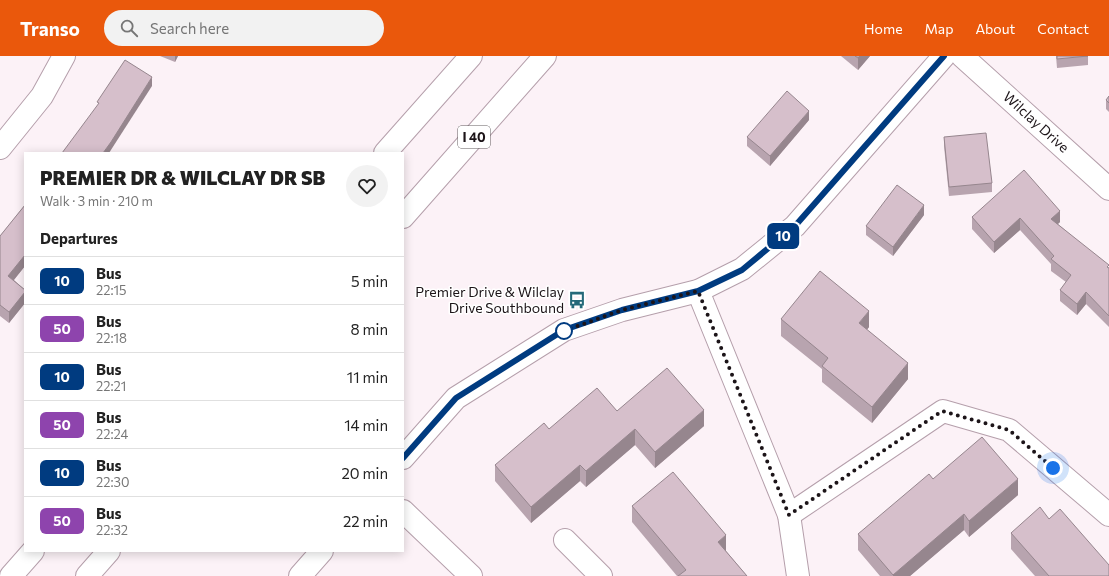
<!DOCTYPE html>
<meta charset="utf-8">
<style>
:root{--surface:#fff;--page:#f2f2f2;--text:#222;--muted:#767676;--line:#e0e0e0;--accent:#ea580c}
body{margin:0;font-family:Commissioner,sans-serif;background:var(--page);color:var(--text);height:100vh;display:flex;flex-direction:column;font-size:15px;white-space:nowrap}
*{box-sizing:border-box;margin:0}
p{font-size:13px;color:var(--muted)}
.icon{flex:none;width:22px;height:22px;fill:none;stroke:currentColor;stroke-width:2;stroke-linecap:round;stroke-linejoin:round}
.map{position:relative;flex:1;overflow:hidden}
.side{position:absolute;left:24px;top:96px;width:380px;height:400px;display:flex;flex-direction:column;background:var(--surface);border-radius:0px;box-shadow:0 2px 10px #0003}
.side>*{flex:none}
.badge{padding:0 8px;border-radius:6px;font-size:14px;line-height:26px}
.you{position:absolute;width:20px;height:20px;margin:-10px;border:3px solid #fff;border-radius:50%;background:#1a73e8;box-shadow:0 0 0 6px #1a73e833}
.map>.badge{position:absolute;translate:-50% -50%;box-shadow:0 0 0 2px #fff}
h2{padding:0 16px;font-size:15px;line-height:36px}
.round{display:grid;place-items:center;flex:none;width:42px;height:42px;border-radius:21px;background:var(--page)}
.headline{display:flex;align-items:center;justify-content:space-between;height:68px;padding:0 16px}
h1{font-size:19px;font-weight:800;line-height:30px}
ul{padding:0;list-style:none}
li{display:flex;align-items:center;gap:12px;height:48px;padding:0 16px;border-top:1px solid var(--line)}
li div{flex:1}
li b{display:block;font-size:15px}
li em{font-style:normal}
li .badge{min-width:44px;font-weight:700;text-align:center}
header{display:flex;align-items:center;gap:24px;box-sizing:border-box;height:56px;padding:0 20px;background:var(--accent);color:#fff}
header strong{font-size:19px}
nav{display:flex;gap:22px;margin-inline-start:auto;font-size:14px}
.search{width:280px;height:36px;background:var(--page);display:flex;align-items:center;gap:10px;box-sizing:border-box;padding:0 14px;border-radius:22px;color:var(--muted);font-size:15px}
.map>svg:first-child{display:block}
</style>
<header>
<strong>Transo</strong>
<div class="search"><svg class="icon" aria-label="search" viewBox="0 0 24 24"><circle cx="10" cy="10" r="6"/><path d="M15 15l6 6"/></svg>Search here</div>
<nav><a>Home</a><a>Map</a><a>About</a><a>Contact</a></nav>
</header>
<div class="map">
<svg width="1109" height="520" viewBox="0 0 1109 520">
<rect width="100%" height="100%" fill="#fcf2f7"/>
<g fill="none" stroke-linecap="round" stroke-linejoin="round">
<g stroke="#b59fab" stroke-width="24">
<g id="minor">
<path d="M962,0L1109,133"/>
<path d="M0,92L42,40L64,0"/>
<path d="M698,235L789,459L798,520"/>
<path d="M403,455L471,520"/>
<path d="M789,459L943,355L1009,374L1109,459"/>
<path d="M565,484L601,520"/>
</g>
</g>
<g stroke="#b59fab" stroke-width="24">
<g id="tertiary">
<path d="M403,402L456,342L564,274L622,254L698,235L742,213L795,170L944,0"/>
<path d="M300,520L322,495"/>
</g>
</g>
<g stroke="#b59fab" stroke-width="24">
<g id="motorway">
<path d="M385,97L471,0"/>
<path d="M403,161L545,0"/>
<path d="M11,520L33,495"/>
<path d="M87,520L109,495"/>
</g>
</g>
<use href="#minor" stroke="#fff" stroke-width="22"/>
<use href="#tertiary" stroke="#fff" stroke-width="22"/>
<use href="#motorway" stroke="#fff" stroke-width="22"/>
</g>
<g fill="#b8a4af">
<path d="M160,0H178L175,6Z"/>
<path d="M841,0H870L858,14Z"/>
<path d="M1056,0H1088V9L1057,12Z"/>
<path d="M1109,40V56L1106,53V44Z"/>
<path d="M809,64L770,110L747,90V81Z"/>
<path d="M944,81L992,127V136L949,140L944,90Z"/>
<path d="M25,149V210L14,224L25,234V247L9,267L0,260V180Z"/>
<path d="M1060,155V166L1058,168L1109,212V271L1086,248L1077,259L1060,245V234L1066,226L1051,215V208L1020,174L994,197L972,173V161Z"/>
<path d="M924,159L893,200L866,179V170Z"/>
<path d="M781,263L869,271L867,274L908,323L872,367L822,326V313L781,280Z"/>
<path d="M617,355L704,370L655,412L635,389L586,431L580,425L531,467L495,425V409L549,373Z"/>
<path d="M933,423L1018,439L969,481L964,474L910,520H880L858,494V478Z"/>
<path d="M632,450L726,495L747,520H677L632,466Z"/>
<path d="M1049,463L1109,520H1035L1011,493V477Z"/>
</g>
<g fill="#96868e">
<path d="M175,0H178L175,6Z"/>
<path d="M860,0H870L858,14V2Z"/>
<path d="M152,21V30L109,97H103Z"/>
<path d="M809,55V64L770,110V100Z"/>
<path d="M924,149V159L893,200V191Z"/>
<path d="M1060,155V166L1051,174V163Z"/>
<path d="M1020,162V174L994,197V186Z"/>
<path d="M25,199V210L8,231V220Z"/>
<path d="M25,236V247L9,267V256Z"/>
<path d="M1086,236V248L1077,259V248Z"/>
<path d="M869,255V271L859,283V267Z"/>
<path d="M908,307V323L872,367V351Z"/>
<path d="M704,354V370L655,412V396Z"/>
<path d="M635,373V389L586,431V415Z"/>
<path d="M580,409V425L531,467V451Z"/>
<path d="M1018,423V439L969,481V465Z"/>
<path d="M964,458V474L910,520H893V519Z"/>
<path d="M726,479V495L718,502V486Z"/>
</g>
<g fill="#d6bfcb" stroke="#96868e">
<path d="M855,0H860L858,2Z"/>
<path d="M1057,0H1088L1057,3Z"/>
<path d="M125,4L152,21L111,86L103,97H62L99,47L97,46Z"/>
<path d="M787,35L809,55L770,100L747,81Z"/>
<path d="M1109,40V47L1106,44Z"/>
<path d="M986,77L992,127L949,131L944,81Z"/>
<path d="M1024,114L1060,155L1051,163L1109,209L1107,211L1109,212V260L1086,236L1077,248L1060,234L1071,219L1051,203L1054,200L1020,162L994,186L972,161Z"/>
<path d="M897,129L924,149L893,191L866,170Z"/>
<path d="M25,149V199L8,220L25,234V236L9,256L0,249V180Z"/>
<path d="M820,215L869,255L859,267L908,307L872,351L822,310L828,302L781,263Z"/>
<path d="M667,312L704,354L655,396L635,373L586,415L580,409L531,451L495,409L544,367L549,373L597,332L617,355Z"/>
<path d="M982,381L1018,423L969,465L964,458L893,519L858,478L929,418L933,423Z"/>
<path d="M673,416L726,479L718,486L747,520H678L686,514L632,450Z"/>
<path d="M1040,451L1049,463L1060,453L1109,509V520H1049L1011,477Z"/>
</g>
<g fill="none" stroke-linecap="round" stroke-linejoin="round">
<g stroke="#fff" stroke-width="9">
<path id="line" d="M403,402L456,342L564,274L622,254L698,235L742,214L795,170L944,0"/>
</g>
<use href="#line" stroke="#003b80" stroke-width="6"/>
<path stroke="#1c1418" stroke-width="4" stroke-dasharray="0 7.2" d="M564,275L622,254L698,235L789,459L942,355L1009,374L1053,412"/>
</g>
<defs>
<g id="bus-bare" transform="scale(1.38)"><path d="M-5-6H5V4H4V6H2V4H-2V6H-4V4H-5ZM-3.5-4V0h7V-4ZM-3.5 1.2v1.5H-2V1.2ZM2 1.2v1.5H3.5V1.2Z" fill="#256a7a" stroke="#fff" stroke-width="2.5" paint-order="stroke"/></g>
</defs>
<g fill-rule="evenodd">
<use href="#bus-bare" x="577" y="244"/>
</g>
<circle fill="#fff" stroke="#003b80" stroke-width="2" cx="564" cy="275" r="8"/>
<g text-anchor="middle" stroke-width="3" stroke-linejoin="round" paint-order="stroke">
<rect fill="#fff" stroke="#605a5d" stroke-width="1" x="458" y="70" width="32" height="22" rx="3"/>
<g font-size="13" font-weight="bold" fill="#1c1418">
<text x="474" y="86">I 40</text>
</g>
<g font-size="14" fill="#1c1418" stroke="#fff">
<text transform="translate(1036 66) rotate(42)" y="5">Wilclay Drive</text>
</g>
<g font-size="14" fill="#1c1418" stroke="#fff" text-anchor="end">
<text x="564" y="241">Premier Drive &amp; Wilclay<tspan x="564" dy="16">Drive Southbound</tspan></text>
</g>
</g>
</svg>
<div class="you" style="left:1053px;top:412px"></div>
<b class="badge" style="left:783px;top:180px;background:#003b80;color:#fff">10</b>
<section class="side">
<div class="headline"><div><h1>PREMIER DR &amp; WILCLAY DR SB</h1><p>Walk · 3 min · 210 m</p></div><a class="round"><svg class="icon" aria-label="heart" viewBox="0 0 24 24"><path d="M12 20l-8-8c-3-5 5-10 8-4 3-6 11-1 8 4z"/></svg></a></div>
<h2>Departures</h2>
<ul>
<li><span class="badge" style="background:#003b80;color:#fff">10</span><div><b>Bus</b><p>22:15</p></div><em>5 min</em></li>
<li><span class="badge" style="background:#8e44ad;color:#fff">50</span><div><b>Bus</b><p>22:18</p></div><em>8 min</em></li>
<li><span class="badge" style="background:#003b80;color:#fff">10</span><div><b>Bus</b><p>22:21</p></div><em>11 min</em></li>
<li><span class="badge" style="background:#8e44ad;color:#fff">50</span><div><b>Bus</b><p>22:24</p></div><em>14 min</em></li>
<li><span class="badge" style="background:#003b80;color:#fff">10</span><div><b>Bus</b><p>22:30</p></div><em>20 min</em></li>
<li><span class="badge" style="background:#8e44ad;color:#fff">50</span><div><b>Bus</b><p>22:32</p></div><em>22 min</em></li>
</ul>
</section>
</div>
